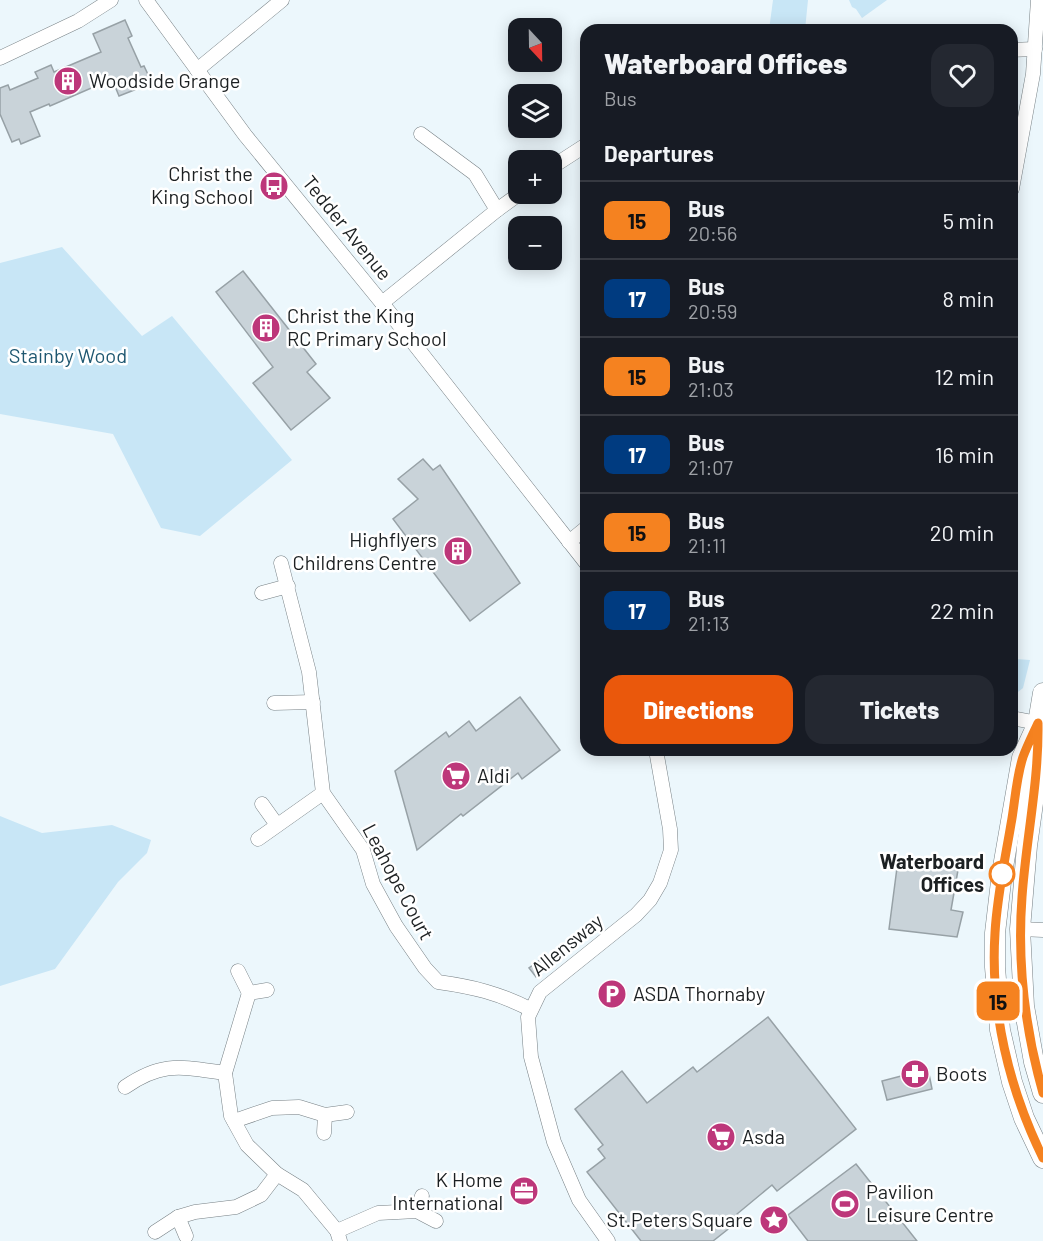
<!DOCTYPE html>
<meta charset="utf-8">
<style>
:root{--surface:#171b24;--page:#242831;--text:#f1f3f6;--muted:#9ea1a6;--line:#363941;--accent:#ea580c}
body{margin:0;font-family:Barlow,sans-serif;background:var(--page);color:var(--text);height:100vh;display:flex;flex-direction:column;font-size:22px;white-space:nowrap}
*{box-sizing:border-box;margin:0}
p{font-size:20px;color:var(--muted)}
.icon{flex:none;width:33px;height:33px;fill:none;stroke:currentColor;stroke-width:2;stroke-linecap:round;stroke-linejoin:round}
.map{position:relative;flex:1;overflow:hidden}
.side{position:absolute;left:580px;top:24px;width:438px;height:732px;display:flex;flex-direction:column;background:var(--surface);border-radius:18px;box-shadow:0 3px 15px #0003}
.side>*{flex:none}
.badge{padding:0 12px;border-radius:9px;font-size:21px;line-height:39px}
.needle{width:39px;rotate:158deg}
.fabs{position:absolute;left:508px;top:18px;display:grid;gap:12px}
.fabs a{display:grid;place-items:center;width:54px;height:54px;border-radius:12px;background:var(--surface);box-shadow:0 3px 15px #0003;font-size:30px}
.map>.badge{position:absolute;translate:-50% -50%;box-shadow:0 0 0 3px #fff}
h2{padding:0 24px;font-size:22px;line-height:54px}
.round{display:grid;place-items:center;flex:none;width:63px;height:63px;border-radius:18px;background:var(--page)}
.headline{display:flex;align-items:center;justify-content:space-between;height:102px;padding:0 24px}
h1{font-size:28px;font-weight:800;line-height:45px}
.cta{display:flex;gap:12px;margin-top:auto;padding:12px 24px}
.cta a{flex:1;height:69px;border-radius:18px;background:var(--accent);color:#fff;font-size:24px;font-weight:800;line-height:69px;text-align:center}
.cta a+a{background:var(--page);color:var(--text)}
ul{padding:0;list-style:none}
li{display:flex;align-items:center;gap:18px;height:78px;padding:0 24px;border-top:2px solid var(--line)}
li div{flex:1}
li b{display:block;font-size:22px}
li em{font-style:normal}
li .badge{min-width:66px;font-weight:700;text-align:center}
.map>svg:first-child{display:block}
</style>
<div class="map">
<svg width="1043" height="1241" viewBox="0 0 1043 1241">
<rect width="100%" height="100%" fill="#ecf7fc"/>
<g fill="#c8e6f6">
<path d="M773,0H808L805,30H769Z"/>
<path d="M849,0H887L862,18L856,9L852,7Z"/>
<path d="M62,247L142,336L172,316L292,460L200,536L161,528L113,434L0,414V263Z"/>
<path d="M1016,659L1030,660L1023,688L1013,696V661Z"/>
<path d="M0,816L42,833L112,825L151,840L147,853L118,882L55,969L0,986Z"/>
</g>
<g fill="#c9d3d9" stroke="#97a1a6" stroke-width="1.5">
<path d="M125,20L132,36L128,38L141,67L144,66L152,83L119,96L112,79L50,106L49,104L30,112L40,136L21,144L19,139L12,142L0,114V88L8,85L10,90L38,78L35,72L51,65L54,72L101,52L93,34Z"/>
<path d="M243,271L316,364L307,372L330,398L291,430L253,383L273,367L216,292Z"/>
<path d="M423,459L433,470L440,465L520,583L470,621L393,519L418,499L398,479Z"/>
<path d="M520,697L560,750L522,779L518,773L463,816L461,814L417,850L395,771L446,732L449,737L469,721L476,731Z"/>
<path d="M898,860L958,870L951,910L963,912L957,937L889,929Z"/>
<path d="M544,957L550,965L536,977L529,968Z"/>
<path d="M768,1017L856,1129L777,1191L772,1185L737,1214L741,1219L713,1241H641L587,1172L605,1158L598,1149L603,1145L575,1109L622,1071L647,1103L693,1067L697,1072Z"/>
<path d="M928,1069L932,1089L887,1100L882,1081Z"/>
<path d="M856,1164L917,1241H808L788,1215Z"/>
</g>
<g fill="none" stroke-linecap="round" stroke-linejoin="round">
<g stroke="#778085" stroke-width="15">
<g id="street">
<path d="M146,0L245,135L382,303L586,563"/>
<path d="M1012,50L1035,49"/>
<path d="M0,58L78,21L111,0"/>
<path d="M197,70L282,0"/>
<path d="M552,167L586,145"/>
<path d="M1012,189L1033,74L1038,0"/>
<path d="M497,210L519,194"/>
<path d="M382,303L497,210L475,174L421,134"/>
<path d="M569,542L586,528"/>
<path d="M281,563L309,672L323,793L363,850L373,884L396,926L425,968L438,982C474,987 498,993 530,1009"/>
<path d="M262,593L288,586"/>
<path d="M274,703L313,702"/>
<path d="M1012,718L1038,723"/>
<path d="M262,804L277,825"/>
<path d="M258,839L323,793"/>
<path d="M1020,929L1043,930"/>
<path d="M238,971L249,993L267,990"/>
<path d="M249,993L225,1073L231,1116L247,1145L277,1174L303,1190L337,1231L340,1241"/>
<path d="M125,1087C163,1061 181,1067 225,1073"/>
<path d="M234,1121L272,1108L299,1107L325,1115L347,1112"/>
<path d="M324,1133L325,1115"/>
<path d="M417,1211L422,1196"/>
<path d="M178,1217L186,1236"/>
<path d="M337,1231L378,1213L417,1211L436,1221"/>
<path d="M155,1232L178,1217L195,1212L236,1207L261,1195L277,1174"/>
<path d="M608,1241L579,1200L554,1142L531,1057L528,1017L540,992L636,915L650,900L660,883L671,850L670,829L656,750"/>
</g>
</g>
<g stroke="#778085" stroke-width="21">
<g id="secondary">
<path d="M1043,693L1038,723L1039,760L1027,846L1020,929L1024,1006L1034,1062L1043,1093"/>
<path d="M1038,723L1022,758L1002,873L995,933V967L1000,1030L1012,1082L1024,1118L1043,1158"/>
</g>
</g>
<use href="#street" stroke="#fff" stroke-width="14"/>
<use href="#secondary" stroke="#fff" stroke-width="20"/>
</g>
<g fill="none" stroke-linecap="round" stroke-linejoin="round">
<g stroke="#fff" stroke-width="14">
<path id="line" d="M1043,1093C1025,1029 1017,964 1022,897C1026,839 1039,782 1038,723C1033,734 1027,746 1023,757C1016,778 1015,803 1011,824C1005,860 997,896 995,933C990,1010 1009,1089 1043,1158"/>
</g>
<use href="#line" stroke="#f58220" stroke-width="9"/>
</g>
<defs>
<g id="building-disc" transform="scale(1.5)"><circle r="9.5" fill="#bd377a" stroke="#fff"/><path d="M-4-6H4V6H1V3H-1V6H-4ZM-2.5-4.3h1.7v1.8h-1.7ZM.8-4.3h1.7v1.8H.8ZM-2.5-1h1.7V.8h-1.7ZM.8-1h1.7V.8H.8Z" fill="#fff"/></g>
<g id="bus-disc" transform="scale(1.5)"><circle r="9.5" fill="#bd377a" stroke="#fff"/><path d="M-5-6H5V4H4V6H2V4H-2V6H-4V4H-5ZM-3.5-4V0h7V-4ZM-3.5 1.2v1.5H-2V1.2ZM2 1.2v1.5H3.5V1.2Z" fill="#fff"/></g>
<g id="supermarket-disc" transform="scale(1.5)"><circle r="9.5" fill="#bd377a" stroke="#fff"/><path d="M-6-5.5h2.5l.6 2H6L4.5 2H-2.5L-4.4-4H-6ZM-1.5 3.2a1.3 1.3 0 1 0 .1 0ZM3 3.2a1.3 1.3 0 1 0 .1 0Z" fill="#fff"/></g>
<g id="parking-disc" transform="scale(1.5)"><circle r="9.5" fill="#bd377a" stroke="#fff"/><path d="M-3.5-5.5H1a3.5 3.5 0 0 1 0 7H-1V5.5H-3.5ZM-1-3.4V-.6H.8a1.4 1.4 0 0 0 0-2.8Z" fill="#fff"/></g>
<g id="pharmacy-disc" transform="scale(1.5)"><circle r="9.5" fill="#bd377a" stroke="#fff"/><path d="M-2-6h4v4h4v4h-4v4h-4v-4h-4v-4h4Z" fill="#fff"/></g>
<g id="office-disc" transform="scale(1.5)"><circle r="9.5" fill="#bd377a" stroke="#fff"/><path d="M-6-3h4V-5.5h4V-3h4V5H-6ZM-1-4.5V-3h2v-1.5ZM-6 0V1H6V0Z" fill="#fff"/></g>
<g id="stadium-disc" transform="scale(1.5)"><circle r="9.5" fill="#bd377a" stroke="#fff"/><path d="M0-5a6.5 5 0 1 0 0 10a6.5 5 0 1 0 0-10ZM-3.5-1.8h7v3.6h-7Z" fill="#fff"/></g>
<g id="sight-disc" transform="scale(1.5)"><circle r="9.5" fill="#bd377a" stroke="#fff"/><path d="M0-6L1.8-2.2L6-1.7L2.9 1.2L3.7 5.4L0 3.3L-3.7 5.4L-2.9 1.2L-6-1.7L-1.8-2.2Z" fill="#fff"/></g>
</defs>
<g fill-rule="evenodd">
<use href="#building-disc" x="68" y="81"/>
<use href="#bus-disc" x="274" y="186"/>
<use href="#building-disc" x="266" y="328"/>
<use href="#building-disc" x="458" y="551"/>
<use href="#supermarket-disc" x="456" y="776"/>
<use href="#parking-disc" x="612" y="994"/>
<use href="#pharmacy-disc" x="915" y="1074"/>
<use href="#supermarket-disc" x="721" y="1137"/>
<use href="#office-disc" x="524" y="1191"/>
<use href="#stadium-disc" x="845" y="1204"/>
<use href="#sight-disc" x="774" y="1220"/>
</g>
<circle fill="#fff" stroke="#f58220" stroke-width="3" cx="1002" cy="874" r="12"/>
<g text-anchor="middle" stroke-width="5" stroke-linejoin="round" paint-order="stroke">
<g font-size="20" fill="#1c2022" stroke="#fff" text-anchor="start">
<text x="89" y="88">Woodside Grange</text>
<text x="253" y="181" text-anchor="end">Christ the<tspan x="253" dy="23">King School</tspan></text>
<text x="287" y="323">Christ the King<tspan x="287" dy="23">RC Primary School</tspan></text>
<text x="437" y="547" text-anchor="end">Highflyers<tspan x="437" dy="23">Childrens Centre</tspan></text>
<text x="477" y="783">Aldi</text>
<text x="633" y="1001">ASDA Thornaby</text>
<text x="936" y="1081">Boots</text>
<text x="742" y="1144">Asda</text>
<text x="503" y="1187" text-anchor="end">K Home<tspan x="503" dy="23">International</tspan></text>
<text x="866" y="1199">Pavilion<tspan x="866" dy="23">Leisure Centre</tspan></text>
<text x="753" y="1227" text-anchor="end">St.Peters Square</text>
</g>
<g font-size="20" fill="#1c2022" stroke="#fff">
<text transform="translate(347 228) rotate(51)" y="7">Tedder Avenue</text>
<text transform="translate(398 882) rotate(62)" y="7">Leahope Court</text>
<text transform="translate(567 945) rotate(-39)" y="7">Allensway</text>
</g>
<g font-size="20" fill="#1e5770" stroke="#fff">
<text x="68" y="363">Stainby Wood</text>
</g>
<g font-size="20" font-weight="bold" fill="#1c2022" stroke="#fff" text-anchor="end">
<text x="984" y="869">Waterboard<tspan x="984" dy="23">Offices</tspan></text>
</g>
</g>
</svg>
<div class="fabs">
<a><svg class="needle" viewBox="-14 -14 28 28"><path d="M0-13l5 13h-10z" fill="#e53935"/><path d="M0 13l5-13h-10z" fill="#9ea1a6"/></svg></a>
<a><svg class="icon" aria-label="layers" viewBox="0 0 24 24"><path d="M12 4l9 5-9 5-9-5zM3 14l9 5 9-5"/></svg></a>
<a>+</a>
<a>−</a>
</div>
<b class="badge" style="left:998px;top:1001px;background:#f58220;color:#111">15</b>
<section class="side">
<div class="headline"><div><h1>Waterboard Offices</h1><p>Bus</p></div><a class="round"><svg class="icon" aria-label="heart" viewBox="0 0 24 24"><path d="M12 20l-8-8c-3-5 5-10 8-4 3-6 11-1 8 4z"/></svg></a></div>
<h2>Departures</h2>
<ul>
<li><span class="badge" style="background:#f58220;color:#111">15</span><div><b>Bus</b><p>20:56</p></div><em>5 min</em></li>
<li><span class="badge" style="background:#003b80;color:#fff">17</span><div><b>Bus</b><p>20:59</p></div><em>8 min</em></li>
<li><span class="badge" style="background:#f58220;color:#111">15</span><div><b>Bus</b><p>21:03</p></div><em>12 min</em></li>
<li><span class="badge" style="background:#003b80;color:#fff">17</span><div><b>Bus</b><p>21:07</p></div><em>16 min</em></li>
<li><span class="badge" style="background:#f58220;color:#111">15</span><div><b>Bus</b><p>21:11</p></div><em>20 min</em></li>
<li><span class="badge" style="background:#003b80;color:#fff">17</span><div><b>Bus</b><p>21:13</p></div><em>22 min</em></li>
</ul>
<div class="cta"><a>Directions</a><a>Tickets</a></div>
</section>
</div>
